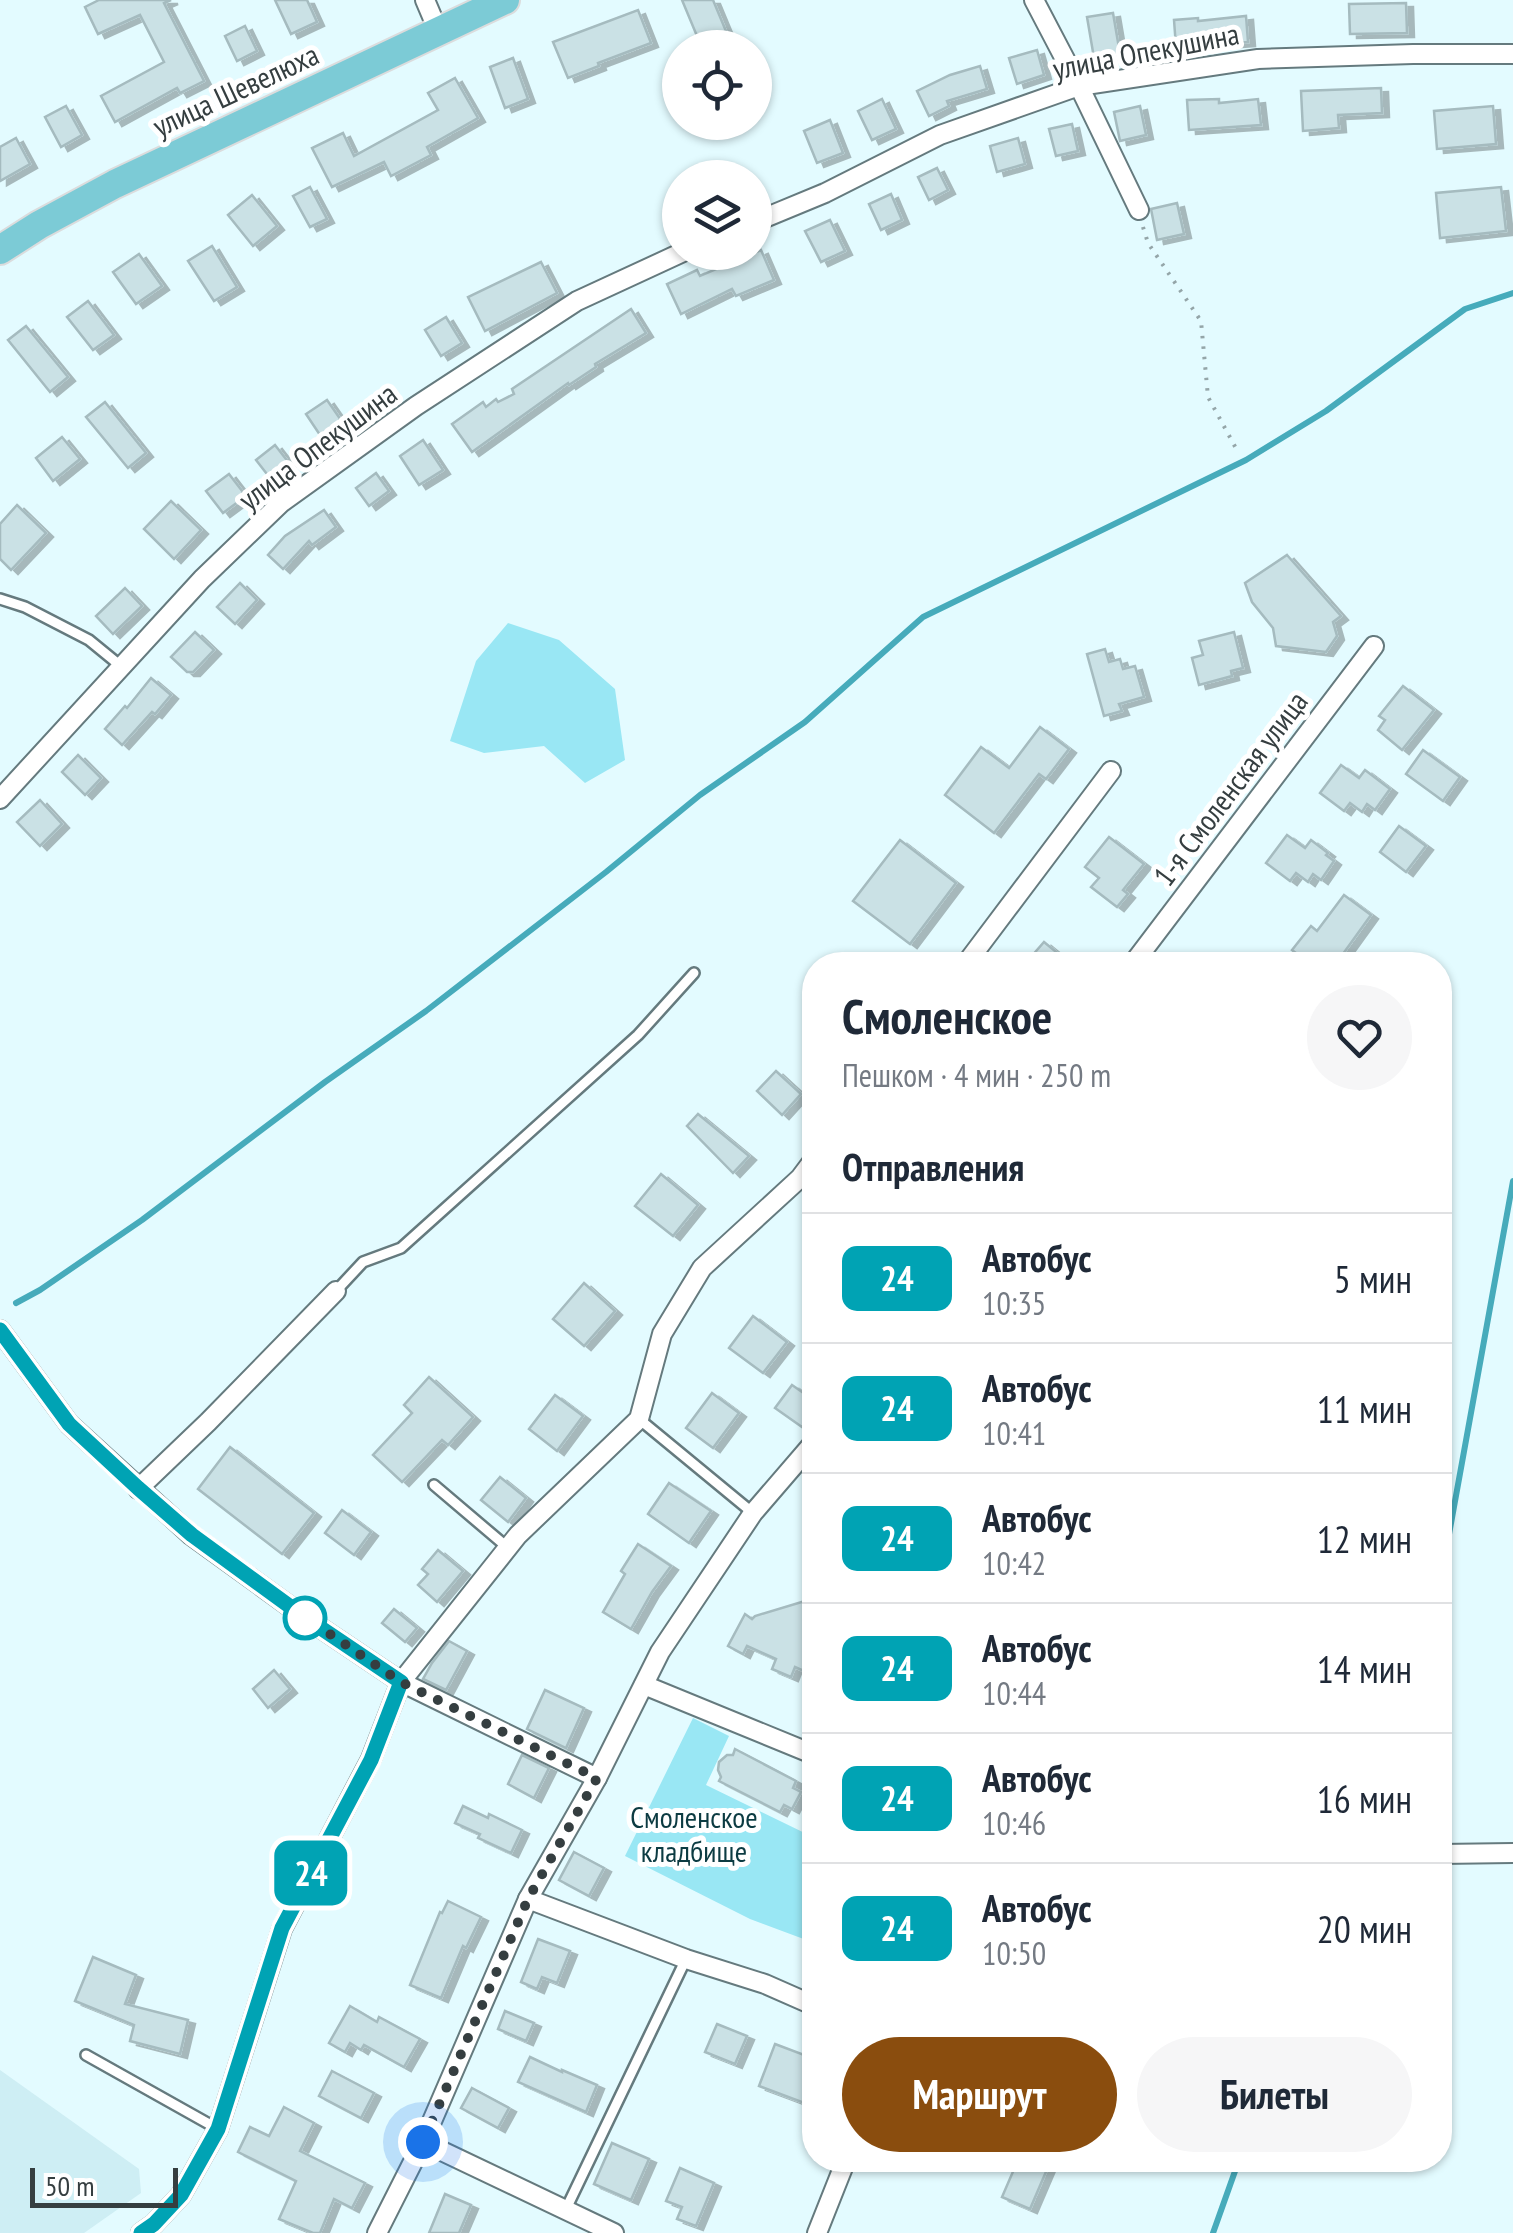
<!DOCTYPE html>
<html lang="ru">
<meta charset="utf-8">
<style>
:root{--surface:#fff;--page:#f6f6f7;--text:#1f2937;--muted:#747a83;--line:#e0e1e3;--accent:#8a4d0e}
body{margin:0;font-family:"PT Sans Narrow",sans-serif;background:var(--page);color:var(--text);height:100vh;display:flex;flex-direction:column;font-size:38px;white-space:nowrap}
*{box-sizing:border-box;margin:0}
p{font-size:32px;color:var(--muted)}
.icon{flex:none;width:55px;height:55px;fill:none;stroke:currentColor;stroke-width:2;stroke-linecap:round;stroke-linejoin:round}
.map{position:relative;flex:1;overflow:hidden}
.details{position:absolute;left:802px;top:952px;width:650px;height:1220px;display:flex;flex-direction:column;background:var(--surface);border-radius:40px;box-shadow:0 2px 8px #0004}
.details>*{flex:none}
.badge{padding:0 20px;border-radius:15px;font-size:35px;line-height:65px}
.buttons{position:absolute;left:662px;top:30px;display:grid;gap:20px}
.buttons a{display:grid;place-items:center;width:110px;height:110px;border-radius:50%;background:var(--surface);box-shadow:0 2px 8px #0004;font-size:50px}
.scale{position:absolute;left:30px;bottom:25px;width:148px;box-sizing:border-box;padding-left:10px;border:5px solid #353e40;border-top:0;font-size:28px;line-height:35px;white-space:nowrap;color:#353e40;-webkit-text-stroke:8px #fff;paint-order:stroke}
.you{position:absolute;width:50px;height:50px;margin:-25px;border:8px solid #fff;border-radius:50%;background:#1a73e8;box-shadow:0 0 0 15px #1a73e833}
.map>.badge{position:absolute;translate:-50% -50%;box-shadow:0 0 0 5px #fff}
h2{padding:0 40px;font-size:38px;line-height:90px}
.round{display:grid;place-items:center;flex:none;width:105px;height:105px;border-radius:52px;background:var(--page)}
.headline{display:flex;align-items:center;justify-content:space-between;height:170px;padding:0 40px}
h1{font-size:48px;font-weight:800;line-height:75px}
.action{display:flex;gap:20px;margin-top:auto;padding:20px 40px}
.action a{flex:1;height:115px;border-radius:60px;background:var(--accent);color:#fff;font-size:40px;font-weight:800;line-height:115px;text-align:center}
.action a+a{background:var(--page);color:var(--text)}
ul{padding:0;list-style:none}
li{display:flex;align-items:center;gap:30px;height:130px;padding:0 40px;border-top:2px solid var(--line)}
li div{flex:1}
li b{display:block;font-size:38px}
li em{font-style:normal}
li .badge{min-width:110px;font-weight:700;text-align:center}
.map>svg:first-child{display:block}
</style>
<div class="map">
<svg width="1513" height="2233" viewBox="0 0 1513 2233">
<defs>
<filter id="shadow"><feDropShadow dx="7" dy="4" stdDeviation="0" flood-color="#0004"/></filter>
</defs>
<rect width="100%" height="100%" fill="#e3fbff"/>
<path fill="#ceeef4" d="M0,2070L139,2169L141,2193L84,2233H0Z"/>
<g fill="#99e7f4">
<path d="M508,623L559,640L615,689L625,760L585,783L544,746L484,753L450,741L476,661Z"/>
<path d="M693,1718L729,1736L706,1785L815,1838V1924L809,1941L750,1919L625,1856Z"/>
</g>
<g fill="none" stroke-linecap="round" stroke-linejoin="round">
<g stroke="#46abbb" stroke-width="6">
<path d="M16,1303L40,1290L142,1220L325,1082L426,1011L606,872L700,795L805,722L923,617L1246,460L1326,411L1465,309L1513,293"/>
<path d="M1440,1584L1513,1181"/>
<path d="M1213,2233L1239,2160"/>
</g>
</g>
<g fill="#cae1e5" stroke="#a5bbbf" stroke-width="2.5" filter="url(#shadow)">
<path d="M99,0H171L164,3L204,81L180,93L177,88L115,122L101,96L164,62L140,15L98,34L85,7Z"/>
<path d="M275,0H307L317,22L291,34Z"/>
<path d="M682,0H713L733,48H702Z"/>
<path d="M1406,3L1407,33L1350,34L1349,4Z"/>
<path d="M638,10L651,43L598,63L599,66L568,78L553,42Z"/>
<path d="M1113,13L1120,54L1094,58L1087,17Z"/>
<path d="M1246,16L1248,42L1176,47L1174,20L1198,18V21Z"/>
<path d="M245,26L257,51L237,61L225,36Z"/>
<path d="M1037,50L1044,75L1017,84L1009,58Z"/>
<path d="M513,58L528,99L505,108L490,67Z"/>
<path d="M980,66L987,89L947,101L949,106L929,116L917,91L950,75Z"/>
<path d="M455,78L478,118L427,147L431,155L391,176L384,162L332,187L312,148L343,133L354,156L438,110L428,93Z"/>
<path d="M1381,88L1382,113L1338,115L1339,128L1303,131L1301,91Z"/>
<path d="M882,99L896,129L872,140L858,111Z"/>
<path d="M1219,99V103L1258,99L1261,125L1189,130L1187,100Z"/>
<path d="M66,106L82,135L61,147L45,117Z"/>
<path d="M1140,106L1146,135L1120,141L1114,112Z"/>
<path d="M1493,106L1496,144L1437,149L1434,111Z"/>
<path d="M830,120L843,153L817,163L804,131Z"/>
<path d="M1072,124L1078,151L1056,156L1049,129Z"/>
<path d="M16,138L30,164L0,181V147Z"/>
<path d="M1018,138L1025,164L997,172L990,146Z"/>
<path d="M937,168L948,190L929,200L918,177Z"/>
<path d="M310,187L327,219L310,227L293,196Z"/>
<path d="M1501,187L1506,231L1440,238L1436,193Z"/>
<path d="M891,194L902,220L881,230L869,204Z"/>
<path d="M252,195L277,226L253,246L228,215Z"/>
<path d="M1177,203L1184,234L1157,240L1151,209Z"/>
<path d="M830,220L845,251L821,262L805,231Z"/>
<path d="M212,246L237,287L214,301L188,261Z"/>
<path d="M761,250L774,280L736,296L732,289L681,314L667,284L697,270L700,276Z"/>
<path d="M139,254L162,286L136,304L113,272Z"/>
<path d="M541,262L557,293L485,331L468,297Z"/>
<path d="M88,301L114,335L93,350L67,317Z"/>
<path d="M631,309L646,333L595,364L596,367L569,385L568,383L472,452L452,424L483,402L486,407L496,399L498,402L514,394L512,389Z"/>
<path d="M446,317L462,343L441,356L425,330Z"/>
<path d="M26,326L68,377L50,392L8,340Z"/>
<path d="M327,400L343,423L322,438L306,414Z"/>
<path d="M105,402L146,453L128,468L86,417Z"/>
<path d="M62,437L80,459L53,481L36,458Z"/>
<path d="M423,440L443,470L419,485L400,456Z"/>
<path d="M275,445L289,463L270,478L256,460Z"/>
<path d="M376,473L389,491L369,506L356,488Z"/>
<path d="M229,474L246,496L223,513L206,491Z"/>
<path d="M171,501L201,530L174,559L144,529Z"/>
<path d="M17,505L46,533L11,570L0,559V524Z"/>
<path d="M324,510L336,527L312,545L309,541L283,569L268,555L285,536Z"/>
<path d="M1287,555L1341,616L1333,622L1337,636L1326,652L1276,646L1273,628L1252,602L1245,583Z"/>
<path d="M240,583L257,600L235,624L217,607Z"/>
<path d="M125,588L142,606L113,634L96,616Z"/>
<path d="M195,632L214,650L193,672H187L171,657Z"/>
<path d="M1234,632L1243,668L1231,671L1232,676L1199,685L1192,658L1203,655L1199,641Z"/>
<path d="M1105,649L1109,662L1120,659L1123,669L1135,666L1144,697L1119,704L1122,711L1104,716L1087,654Z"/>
<path d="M151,678L171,695L155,714L152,712L122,745L105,729L125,706L127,708Z"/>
<path d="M1403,686L1434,710L1402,750L1378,730L1385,720L1379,716Z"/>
<path d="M1040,727L1069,749L1046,779L1039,774L994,833L945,795L981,747L1009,768Z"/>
<path d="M1423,750L1460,777L1443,801L1406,774Z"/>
<path d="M78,755L101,778L85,795L62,772Z"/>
<path d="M1341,765L1359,778L1365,770L1390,789L1375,810L1367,804L1362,812L1350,803L1344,811L1320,793Z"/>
<path d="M40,800L62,824L40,846L17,822Z"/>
<path d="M1399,826L1426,846L1406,872L1380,852Z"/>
<path d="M1287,835L1305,848L1311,840L1328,853L1326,855L1334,861L1321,880L1313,874L1308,882L1296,873L1290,881L1266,863Z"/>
<path d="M1109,837L1144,864L1123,890L1128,894L1117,907L1091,887L1099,878L1085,867Z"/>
<path d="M900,840L956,883L910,944L853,901Z"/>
<path d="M1344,895L1371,915L1335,965H1311L1292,950L1311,926L1317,931Z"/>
<path d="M1044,942L1072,965H1024Z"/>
<path d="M776,1071L801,1094L782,1115L757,1091Z"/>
<path d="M698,1114L749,1156L733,1173L687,1126Z"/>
<path d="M661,1174L698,1205L673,1236L635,1206Z"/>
<path d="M584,1283L615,1311L584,1346L553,1319Z"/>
<path d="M753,1316L787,1342L763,1373L729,1348Z"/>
<path d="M429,1377L473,1417L448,1445L442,1440L402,1482L373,1455L412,1413L404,1405Z"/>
<path d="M792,1385L815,1401V1410L802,1427L775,1408Z"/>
<path d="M712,1393L739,1413L713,1448L686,1428Z"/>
<path d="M555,1395L583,1416L557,1451L529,1429Z"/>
<path d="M230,1447L314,1513L282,1554L198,1489Z"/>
<path d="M500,1477L526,1498L508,1522L481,1500Z"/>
<path d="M669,1483L711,1511L689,1543L648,1514Z"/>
<path d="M342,1510L371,1532L354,1555L325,1533Z"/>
<path d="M638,1544L671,1566L652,1592L631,1629L603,1612L625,1574L621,1571Z"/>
<path d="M438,1550L463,1571L437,1602L418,1585L428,1574L422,1569Z"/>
<path d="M815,1598V1676L795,1667L791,1677L772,1669L776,1659L747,1646L743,1654L728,1646L745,1614L752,1619L755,1616Z"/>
<path d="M394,1609L417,1628L405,1642L382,1623Z"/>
<path d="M449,1641L467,1651L446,1690L423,1679L432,1663Z"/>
<path d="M274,1670L290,1689L268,1708L253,1689Z"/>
<path d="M545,1690L584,1708L566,1748L527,1729Z"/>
<path d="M735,1749L796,1781L793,1788L801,1792L792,1809L784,1805L780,1812L719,1781L721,1777L718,1770L719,1762L727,1755H733Z"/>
<path d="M522,1755L549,1768L534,1798L508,1784Z"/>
<path d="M463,1806L488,1818L489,1814L522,1830L511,1853L478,1838L480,1834L455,1823Z"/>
<path d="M574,1852L604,1868L589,1896L559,1880Z"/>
<path d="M448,1901L481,1917L466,1948L463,1946L441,1998L410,1985L440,1912L442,1913Z"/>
<path d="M538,1939L570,1951L557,1983L542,1977L537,1989L521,1982Z"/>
<path d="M93,1957L136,1975L125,2004L188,2020L180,2054L130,2041L134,2025L75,2001Z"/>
<path d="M350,2006L377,2022L379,2017L420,2039L404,2067L364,2045L361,2050L350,2043L345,2052L329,2043Z"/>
<path d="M505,2011L534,2023L526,2041L498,2029Z"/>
<path d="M717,2024L747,2036L735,2064L705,2052Z"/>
<path d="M775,2044L815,2059V2107L759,2086Z"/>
<path d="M530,2057L562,2072V2070L597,2085L586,2112L518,2082Z"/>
<path d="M332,2071L374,2093L361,2118L319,2096Z"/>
<path d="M472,2088L509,2108L498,2128L461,2108Z"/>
<path d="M284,2107L314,2123L300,2151L365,2183L352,2208L334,2199L320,2233H313L279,2219L296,2181L238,2152L250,2127L269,2136Z"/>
<path d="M612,2143L649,2159L631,2200L594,2184Z"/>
<path d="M1018,2160H1051L1030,2209L1002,2197Z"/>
<path d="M680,2168L714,2183L696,2226L677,2219L682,2207L666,2201Z"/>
<path d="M445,2194L471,2205L459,2233H429Z"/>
</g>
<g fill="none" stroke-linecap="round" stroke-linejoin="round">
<g stroke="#657a7e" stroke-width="14">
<g id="lane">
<path d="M0,599L25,607L89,640L122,667"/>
<path d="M336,1291L363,1262L401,1248L638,1035L694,973"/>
<path d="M639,1419L753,1513"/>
<path d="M434,1485L507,1547"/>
<path d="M86,2055L218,2129"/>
<path d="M565,2211L686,1959"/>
</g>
</g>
<g stroke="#657a7e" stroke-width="22">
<g id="street">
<path d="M425,0L439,33"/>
<path d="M1034,0L1079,86L1139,210"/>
<path d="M755,222L825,193L940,135L1079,86L1258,59L1413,54H1513"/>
<path d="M0,799L202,579L281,503L416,406L577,301L683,252"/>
<path d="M965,965L1111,771"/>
<path d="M1132,965L1374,646"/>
<path d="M0,1330L69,1424L191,1535L303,1616L401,1682L597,1778"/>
<path d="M138,1489L208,1422L336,1291"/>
<path d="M644,1685L815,1755"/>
<path d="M1440,1854L1513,1853"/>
<path d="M528,1899L686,1959L765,1984L815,2006"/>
<path d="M423,2142L614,2233"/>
<path d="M141,2233L154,2224L181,2195L218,2129L282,1929L371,1759L401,1682L518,1535L639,1419L662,1334L702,1268L800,1178L815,1158"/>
<path d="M377,2233L423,2142L528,1899L597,1778L660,1652L753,1513L815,1441"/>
<path d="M817,2233L846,2160"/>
</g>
</g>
<g stroke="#dbdcdd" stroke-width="32">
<path id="primary" d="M0,250L39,225L115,184L505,0"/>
</g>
<path stroke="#94a5a8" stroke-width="4" stroke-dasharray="2.5 8" stroke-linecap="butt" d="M1143,227L1148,243L1201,321L1208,397L1238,452"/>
<use href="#lane" stroke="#fff" stroke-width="9"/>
<use href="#street" stroke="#fff" stroke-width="18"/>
<use href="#primary" stroke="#7ccbd6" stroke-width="28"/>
</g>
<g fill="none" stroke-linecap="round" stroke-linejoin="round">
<g stroke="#fff" stroke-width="22">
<path id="line" d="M0,1330L69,1424L138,1488L192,1535L303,1616L401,1682L371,1760L282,1928L218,2129L181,2195L154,2224L141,2233"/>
</g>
<use href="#line" stroke="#00a3b4" stroke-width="15"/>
<path stroke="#353e40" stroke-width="10" stroke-dasharray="0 18" d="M305,1618L303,1616L401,1682L597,1778L528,1899L423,2142"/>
</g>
<circle fill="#fff" stroke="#00a3b4" stroke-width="5" cx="305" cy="1618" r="20"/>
<g text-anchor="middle" stroke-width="10" stroke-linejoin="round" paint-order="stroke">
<g font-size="30" fill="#353e40" stroke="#fff">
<text transform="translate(1146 52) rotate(-11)" y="10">улица Опекушина</text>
<text transform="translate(236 91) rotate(-25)" y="10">улица Шевелюха</text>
<text transform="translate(318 447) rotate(-37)" y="10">улица Опекушина</text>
<text transform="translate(1231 789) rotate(-53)" y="10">1-я Смоленская улица</text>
</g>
<g font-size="30" fill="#0c3b42" stroke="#fff">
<text x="694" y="1828">Смоленское<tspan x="694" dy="34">кладбище</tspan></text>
</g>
</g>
</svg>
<div class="buttons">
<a><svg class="icon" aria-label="locate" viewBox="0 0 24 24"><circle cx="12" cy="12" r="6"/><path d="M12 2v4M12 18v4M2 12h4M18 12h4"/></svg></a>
<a><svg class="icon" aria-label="layers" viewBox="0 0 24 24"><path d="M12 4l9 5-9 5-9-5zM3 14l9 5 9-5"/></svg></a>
</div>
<div class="scale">50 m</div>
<div class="you" style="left:423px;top:2142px"></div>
<b class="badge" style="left:311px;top:1873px;background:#00a3b4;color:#fff">24</b>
<section class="details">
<div class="headline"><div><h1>Смоленское</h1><p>Пешком · 4 мин · 250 m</p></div><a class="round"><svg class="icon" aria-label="heart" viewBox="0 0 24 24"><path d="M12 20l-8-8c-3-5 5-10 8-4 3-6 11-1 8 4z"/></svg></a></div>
<h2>Отправления</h2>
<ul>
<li><span class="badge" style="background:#00a3b4;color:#fff">24</span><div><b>Автобус</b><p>10:35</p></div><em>5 мин</em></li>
<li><span class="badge" style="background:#00a3b4;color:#fff">24</span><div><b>Автобус</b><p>10:41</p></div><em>11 мин</em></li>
<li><span class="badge" style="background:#00a3b4;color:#fff">24</span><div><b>Автобус</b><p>10:42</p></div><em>12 мин</em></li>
<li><span class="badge" style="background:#00a3b4;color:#fff">24</span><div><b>Автобус</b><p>10:44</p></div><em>14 мин</em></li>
<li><span class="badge" style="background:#00a3b4;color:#fff">24</span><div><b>Автобус</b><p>10:46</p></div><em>16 мин</em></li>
<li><span class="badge" style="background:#00a3b4;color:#fff">24</span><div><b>Автобус</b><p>10:50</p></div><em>20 мин</em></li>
</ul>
<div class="action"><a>Маршрут</a><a>Билеты</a></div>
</section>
</div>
